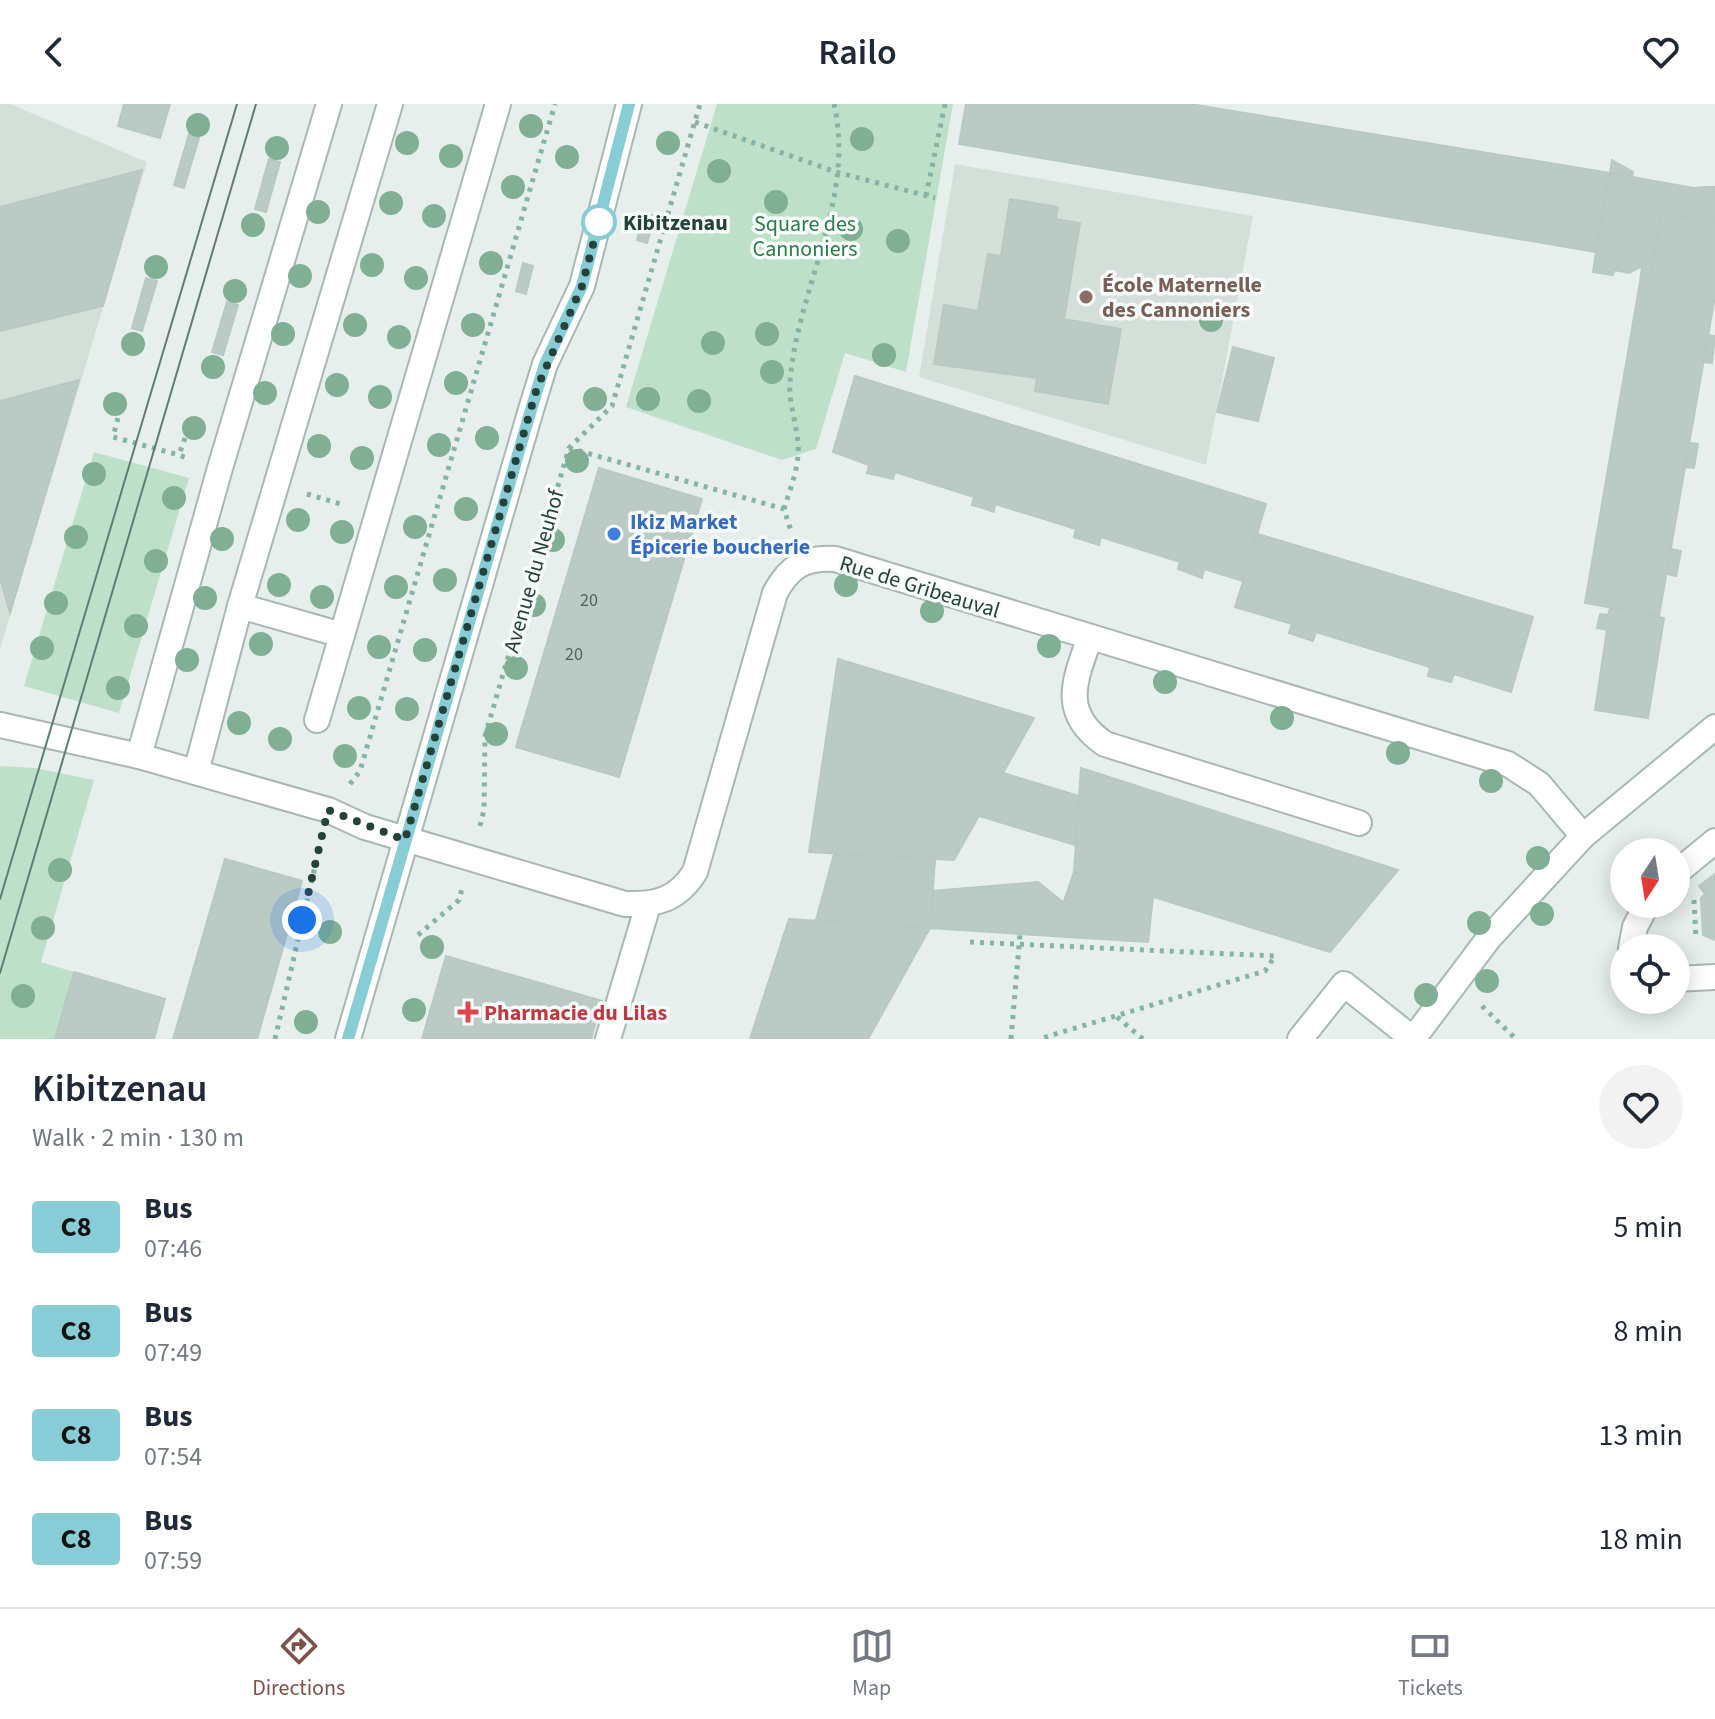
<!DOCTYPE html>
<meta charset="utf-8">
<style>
:root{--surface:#fff;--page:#f2f2f3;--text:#1f2937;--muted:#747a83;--line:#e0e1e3;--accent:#7f5249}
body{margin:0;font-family:"Source Sans 3",sans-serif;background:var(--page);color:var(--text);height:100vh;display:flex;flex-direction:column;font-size:30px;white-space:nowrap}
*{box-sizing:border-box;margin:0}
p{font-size:26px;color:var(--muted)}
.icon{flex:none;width:44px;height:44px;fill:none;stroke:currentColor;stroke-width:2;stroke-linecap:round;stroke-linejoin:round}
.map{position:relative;height:935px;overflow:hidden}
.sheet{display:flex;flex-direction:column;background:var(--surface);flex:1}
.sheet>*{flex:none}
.badge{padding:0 16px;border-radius:6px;font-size:28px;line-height:52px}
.needle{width:52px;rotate:192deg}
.fabs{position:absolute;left:1610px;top:734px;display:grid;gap:16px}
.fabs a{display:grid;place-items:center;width:80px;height:80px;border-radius:50%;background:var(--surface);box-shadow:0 4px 20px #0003;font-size:40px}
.you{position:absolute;width:40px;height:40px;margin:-20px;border:6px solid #fff;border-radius:50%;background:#1a73e8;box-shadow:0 0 0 12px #1a73e833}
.map>.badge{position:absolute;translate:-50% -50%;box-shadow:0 0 0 4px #fff}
.round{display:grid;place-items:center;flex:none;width:84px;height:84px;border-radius:42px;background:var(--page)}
.headline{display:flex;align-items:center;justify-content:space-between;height:136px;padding:0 32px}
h1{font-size:38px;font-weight:600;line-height:60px}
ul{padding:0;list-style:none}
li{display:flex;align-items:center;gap:24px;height:104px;padding:0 32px}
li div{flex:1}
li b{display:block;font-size:30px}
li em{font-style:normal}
li .badge{min-width:88px;font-weight:700;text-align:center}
header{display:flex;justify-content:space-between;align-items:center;height:104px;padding:0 32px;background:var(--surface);font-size:36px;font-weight:600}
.tab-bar{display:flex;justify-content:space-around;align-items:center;height:112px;border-top:2px solid var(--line);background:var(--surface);font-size:22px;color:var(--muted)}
.tab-bar a{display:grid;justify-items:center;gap:4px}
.tab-bar .selected{color:var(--accent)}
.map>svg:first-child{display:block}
</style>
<header><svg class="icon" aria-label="back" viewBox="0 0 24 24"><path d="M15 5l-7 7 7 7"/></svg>Railo<svg class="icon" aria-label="heart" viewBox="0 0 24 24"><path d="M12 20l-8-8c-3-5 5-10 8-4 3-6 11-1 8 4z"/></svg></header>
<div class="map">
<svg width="1715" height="935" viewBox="0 0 1715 935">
<rect width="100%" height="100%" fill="#e6efeb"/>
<g fill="#d4dfda">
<path d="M0,0H10L147,58L0,545Z"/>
<path d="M955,60L1253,112L1206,361L919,273Z"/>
</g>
<g fill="#bfe0c8">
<path d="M717,0H953L906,268L845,249L816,345L782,356L626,303Z"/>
<path d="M94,348L189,374L119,609L24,582Z"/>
<path d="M0,662L35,664L94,676L41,858L74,868L55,935H0Z"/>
</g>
<g fill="#bbcac4" stroke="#b8c9c2" stroke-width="2">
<path d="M124,0H170L160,34L118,22Z"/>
<path d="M966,0H1190L1610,69L1596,148L959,40Z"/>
<path d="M189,30L199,34L184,84L174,81Z"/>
<path d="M269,55L280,58L266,108L255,105Z"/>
<path d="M1612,56L1633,68L1632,73L1610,69Z"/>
<path d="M142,66L103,202L0,227V103Z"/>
<path d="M1610,69L1694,84V89L1715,93V119L1661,110L1649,181L1640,178L1643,156L1596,148Z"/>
<path d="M1709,83H1715V93L1694,89V84Z"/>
<path d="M1010,95L1058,103L1056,115L1080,119L1064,215L1121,225L1108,300L1035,287L1037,274L934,260L944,201L978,207L988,150L1001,152Z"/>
<path d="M644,109L655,112L647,139L637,136Z"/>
<path d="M1661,110L1715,119V192L1659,512L1585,499L1640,178L1649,181Z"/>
<path d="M1596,148L1643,156L1642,162L1629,169L1614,166L1613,171L1593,168Z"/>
<path d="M523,159L533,162L526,190L516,187Z"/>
<path d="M146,174L157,177L142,227L132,224Z"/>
<path d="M227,198L238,201L223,251L212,248Z"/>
<path d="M1707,231L1715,232L1712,259L1703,258Z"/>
<path d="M1233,243L1274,254L1258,317L1217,308Z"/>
<path d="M855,272L1266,400L1243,477L1204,465L1202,474L1178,465L1180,458L1101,433L1099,441L1074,433L1076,425L995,400L994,408L983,404L972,401L974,393L895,368L893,375L867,369L869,361L833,348Z"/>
<path d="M79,276L10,509L0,474V297Z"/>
<path d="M1689,339L1698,340L1694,364L1685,363Z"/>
<path d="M599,364L702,395L619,673L516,643Z"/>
<path d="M1258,430L1533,513L1511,588L1454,570L1451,578L1428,572L1430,563L1316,528L1313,537L1289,529L1292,520L1235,503Z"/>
<path d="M1671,445L1681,447L1676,472L1667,470Z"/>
<path d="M1610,504L1664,514L1648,614L1595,606L1607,526L1597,524L1600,510L1608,511Z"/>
<path d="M838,555L1034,614L954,756L809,748Z"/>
<path d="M1081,664L1398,766L1330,848L1074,768Z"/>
<path d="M1003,669L1079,692L1075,741L979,712Z"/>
<path d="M834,750L935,755L930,824L816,816Z"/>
<path d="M225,755L302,777L257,935H232L233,932L179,915Z"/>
<path d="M1074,768L1153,793L1148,838L1052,832Z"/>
<path d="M1715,770V836L1703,831L1701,794L1705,790L1699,782Z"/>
<path d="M1038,778L1063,798L1052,832L930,824L933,787Z"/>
<path d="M789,815L930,824L868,935H750Z"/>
<path d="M446,852L602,897L591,935H422Z"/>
<path d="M74,868L165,895L154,935H55Z"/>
<path d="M179,915L233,932L232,935H173Z"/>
</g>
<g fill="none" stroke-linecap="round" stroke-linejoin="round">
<g stroke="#a8b8b2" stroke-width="28">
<g id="minor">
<path d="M240,502L342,531"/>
<path d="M1090,533C1074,578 1060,609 1105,640L1359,719"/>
<path d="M317,616L498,0"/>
<path d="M0,621L139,652L328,706L365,723L625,800C657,801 677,796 695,768L775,489C789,463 804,453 835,455L1508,660L1539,680L1583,732"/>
<path d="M139,652L220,364L329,0"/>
<path d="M196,668L240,502L390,0"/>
<path d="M1676,769L1715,737"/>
<path d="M1631,844L1635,823L1647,800"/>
<path d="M1676,875L1715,873"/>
<path d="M348,935L530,309L545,260L582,182L629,0"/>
<path d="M608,935L648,801"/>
<path d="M1300,935L1344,880L1413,935"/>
<path d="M1413,935L1489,834L1583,732L1715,623"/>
</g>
</g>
<g stroke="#86b3a5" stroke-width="5" stroke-dasharray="4 6" stroke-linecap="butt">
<path d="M695,18L836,68L935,94"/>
<path d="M926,92L945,0"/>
<path d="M118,314L113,333L179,351"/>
<path d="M185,334L179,351L187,354"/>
<path d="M569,344L784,405L791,427"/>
<path d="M307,390L344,401"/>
<path d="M784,405C789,388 797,369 798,351C800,327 788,302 790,278C797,185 856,95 834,0"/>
<path d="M410,422L429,428"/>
<path d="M350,680L360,667L555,0"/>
<path d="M480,722L484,706L485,632L569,344L612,302L700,0"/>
<path d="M1694,796L1696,835"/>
<path d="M418,831L459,796L462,785"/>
<path d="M970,838L1275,852L1265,867L1039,935"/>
<path d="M1482,902L1516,935"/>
<path d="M1117,913L1143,935"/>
<path d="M275,935L320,741"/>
<path d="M1011,935L1020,830"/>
</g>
<use href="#minor" stroke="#fff" stroke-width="24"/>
<g stroke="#5f7d75" stroke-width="2">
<path d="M0,795L237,0"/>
<path d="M0,869L256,0"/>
</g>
</g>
<g fill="#80af93">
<circle cx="198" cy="21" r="12"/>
<circle cx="531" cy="22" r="12"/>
<circle cx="862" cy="35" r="12"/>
<circle cx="407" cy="39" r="12"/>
<circle cx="668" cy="39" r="12"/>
<circle cx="277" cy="44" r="12"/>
<circle cx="451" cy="52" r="12"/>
<circle cx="567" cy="53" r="12"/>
<circle cx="719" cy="67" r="12"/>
<circle cx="513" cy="83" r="12"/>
<circle cx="776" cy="98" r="12"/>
<circle cx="391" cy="99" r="12"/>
<circle cx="318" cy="108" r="12"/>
<circle cx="434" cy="112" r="12"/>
<circle cx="253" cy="121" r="12"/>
<circle cx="851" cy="125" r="12"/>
<circle cx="898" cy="137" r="12"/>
<circle cx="491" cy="159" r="12"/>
<circle cx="372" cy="161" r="12"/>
<circle cx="156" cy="163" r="12"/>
<circle cx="300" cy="172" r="12"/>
<circle cx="416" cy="174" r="12"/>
<circle cx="235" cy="187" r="12"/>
<circle cx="1211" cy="216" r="12"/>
<circle cx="355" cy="221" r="12"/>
<circle cx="473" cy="221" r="12"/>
<circle cx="283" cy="230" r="12"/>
<circle cx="767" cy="230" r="12"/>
<circle cx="399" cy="233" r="12"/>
<circle cx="713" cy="239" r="12"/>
<circle cx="133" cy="240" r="12"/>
<circle cx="884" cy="251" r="12"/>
<circle cx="213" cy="263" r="12"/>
<circle cx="772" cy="268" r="12"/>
<circle cx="456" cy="279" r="12"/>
<circle cx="337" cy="281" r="12"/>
<circle cx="265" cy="289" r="12"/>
<circle cx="380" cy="293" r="12"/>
<circle cx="595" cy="295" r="12"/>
<circle cx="648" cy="295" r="12"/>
<circle cx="699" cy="297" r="12"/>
<circle cx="115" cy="300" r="12"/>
<circle cx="194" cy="324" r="12"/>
<circle cx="487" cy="334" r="12"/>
<circle cx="439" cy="341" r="12"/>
<circle cx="319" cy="342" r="12"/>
<circle cx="362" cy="354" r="12"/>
<circle cx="577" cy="357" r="12"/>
<circle cx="94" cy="370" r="12"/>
<circle cx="174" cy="394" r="12"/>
<circle cx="466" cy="405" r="12"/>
<circle cx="298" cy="416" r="12"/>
<circle cx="415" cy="423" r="12"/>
<circle cx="342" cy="428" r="12"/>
<circle cx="76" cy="433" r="12"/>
<circle cx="222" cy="435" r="12"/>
<circle cx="553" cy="436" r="12"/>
<circle cx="156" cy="457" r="12"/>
<circle cx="445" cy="476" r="12"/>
<circle cx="279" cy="481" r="12"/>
<circle cx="846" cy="481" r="12"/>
<circle cx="396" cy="483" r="12"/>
<circle cx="322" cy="493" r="12"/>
<circle cx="205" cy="494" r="12"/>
<circle cx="56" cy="499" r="12"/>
<circle cx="534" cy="501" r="12"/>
<circle cx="932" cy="507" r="12"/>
<circle cx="136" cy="522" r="12"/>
<circle cx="261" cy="540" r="12"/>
<circle cx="1049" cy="542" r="12"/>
<circle cx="379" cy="543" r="12"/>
<circle cx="42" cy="544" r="12"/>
<circle cx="425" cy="546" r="12"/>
<circle cx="187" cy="556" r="12"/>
<circle cx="516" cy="564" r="12"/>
<circle cx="1165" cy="578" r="12"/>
<circle cx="118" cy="584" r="12"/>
<circle cx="359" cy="604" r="12"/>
<circle cx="407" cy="605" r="12"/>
<circle cx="1282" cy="614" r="12"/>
<circle cx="239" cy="619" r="12"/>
<circle cx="496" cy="630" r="12"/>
<circle cx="280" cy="635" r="12"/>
<circle cx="1398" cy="649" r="12"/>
<circle cx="345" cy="652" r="12"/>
<circle cx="1491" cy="677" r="12"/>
<circle cx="1538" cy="754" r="12"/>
<circle cx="60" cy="766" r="12"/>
<circle cx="1542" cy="810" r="12"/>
<circle cx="1479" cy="819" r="12"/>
<circle cx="43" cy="824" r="12"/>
<circle cx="330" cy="828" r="12"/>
<circle cx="432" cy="843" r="12"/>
<circle cx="1487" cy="877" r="12"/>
<circle cx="1426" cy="891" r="12"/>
<circle cx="23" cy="892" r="12"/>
<circle cx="414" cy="906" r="12"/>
<circle cx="306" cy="918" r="12"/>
</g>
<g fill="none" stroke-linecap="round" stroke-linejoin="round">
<g stroke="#fff" stroke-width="18">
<path id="line" d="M348,935L530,309L545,260L582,182L629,0"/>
</g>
<use href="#line" stroke="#88cdd5" stroke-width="12"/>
<path stroke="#24423a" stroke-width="8" stroke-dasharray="0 14.4" d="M302,816L328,706L405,736L537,284L582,182L599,118"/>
</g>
<circle fill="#fff" stroke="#88cdd5" stroke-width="4" cx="599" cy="118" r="16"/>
<circle fill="#8d6e63" stroke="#f7fbf9" stroke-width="3" cx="1086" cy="193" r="8"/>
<circle fill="#3f7fe0" stroke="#f7fbf9" stroke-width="3" cx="614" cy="430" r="8"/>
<path fill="#e0444e" stroke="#f7fbf9" stroke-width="3" d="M464 896h8v8h8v8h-8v8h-8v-8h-8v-8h8z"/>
<g text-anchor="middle" stroke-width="7" stroke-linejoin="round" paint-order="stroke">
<g font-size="18" fill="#4a645c">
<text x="589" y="502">20</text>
<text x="574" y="556">20</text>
</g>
<g font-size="22" font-weight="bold" fill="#24423a" stroke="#f7fbf9" text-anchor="start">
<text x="623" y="126">Kibitzenau</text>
</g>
<g font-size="22" fill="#2d7a4b" stroke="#f7fbf9">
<text x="805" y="127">Square des<tspan x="805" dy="25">Cannoniers</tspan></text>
</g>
<g font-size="22" font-weight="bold" fill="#785e54" stroke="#f7fbf9" text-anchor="start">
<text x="1102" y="188">École Maternelle<tspan x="1102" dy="25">des Cannoniers</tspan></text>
</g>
<g font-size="22" font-weight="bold" fill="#366cbe" stroke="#f7fbf9" text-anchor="start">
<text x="630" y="425">Ikiz Market<tspan x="630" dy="25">Épicerie boucherie</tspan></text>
</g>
<g font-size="22" fill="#24423a" stroke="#f7fbf9">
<text transform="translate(533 467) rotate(-74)" y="8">Avenue du Neuhof</text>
<text transform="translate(920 482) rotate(17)" y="8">Rue de Gribeauval</text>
</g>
<g font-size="22" font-weight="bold" fill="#be3a42" stroke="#f7fbf9" text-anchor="start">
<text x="484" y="916">Pharmacie du Lilas</text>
</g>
</g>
</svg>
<div class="fabs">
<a><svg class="needle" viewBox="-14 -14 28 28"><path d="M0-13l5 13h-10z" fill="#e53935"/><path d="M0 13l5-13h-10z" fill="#747a83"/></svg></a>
<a><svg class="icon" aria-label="locate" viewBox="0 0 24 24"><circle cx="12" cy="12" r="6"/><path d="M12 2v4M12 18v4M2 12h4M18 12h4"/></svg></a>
</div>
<div class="you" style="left:302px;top:816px"></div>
</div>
<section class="sheet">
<div class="headline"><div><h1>Kibitzenau</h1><p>Walk · 2 min · 130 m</p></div><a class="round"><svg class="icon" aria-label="heart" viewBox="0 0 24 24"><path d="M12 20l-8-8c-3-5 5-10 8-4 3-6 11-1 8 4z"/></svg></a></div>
<ul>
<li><span class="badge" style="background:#88cdd5;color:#111">C8</span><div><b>Bus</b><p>07:46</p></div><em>5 min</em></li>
<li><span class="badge" style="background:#88cdd5;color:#111">C8</span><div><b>Bus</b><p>07:49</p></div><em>8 min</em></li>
<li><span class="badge" style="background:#88cdd5;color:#111">C8</span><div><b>Bus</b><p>07:54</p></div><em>13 min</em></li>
<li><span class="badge" style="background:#88cdd5;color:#111">C8</span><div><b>Bus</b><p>07:59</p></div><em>18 min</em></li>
</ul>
</section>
<nav class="tab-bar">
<a class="selected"><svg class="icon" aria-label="directions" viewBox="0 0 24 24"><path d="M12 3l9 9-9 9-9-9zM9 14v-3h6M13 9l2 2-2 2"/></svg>Directions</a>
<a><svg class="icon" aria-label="map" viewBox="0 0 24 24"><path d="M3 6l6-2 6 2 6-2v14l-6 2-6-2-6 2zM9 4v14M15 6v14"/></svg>Map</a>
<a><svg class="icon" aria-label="tickets" viewBox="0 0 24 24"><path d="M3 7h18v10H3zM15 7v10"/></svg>Tickets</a>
</nav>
